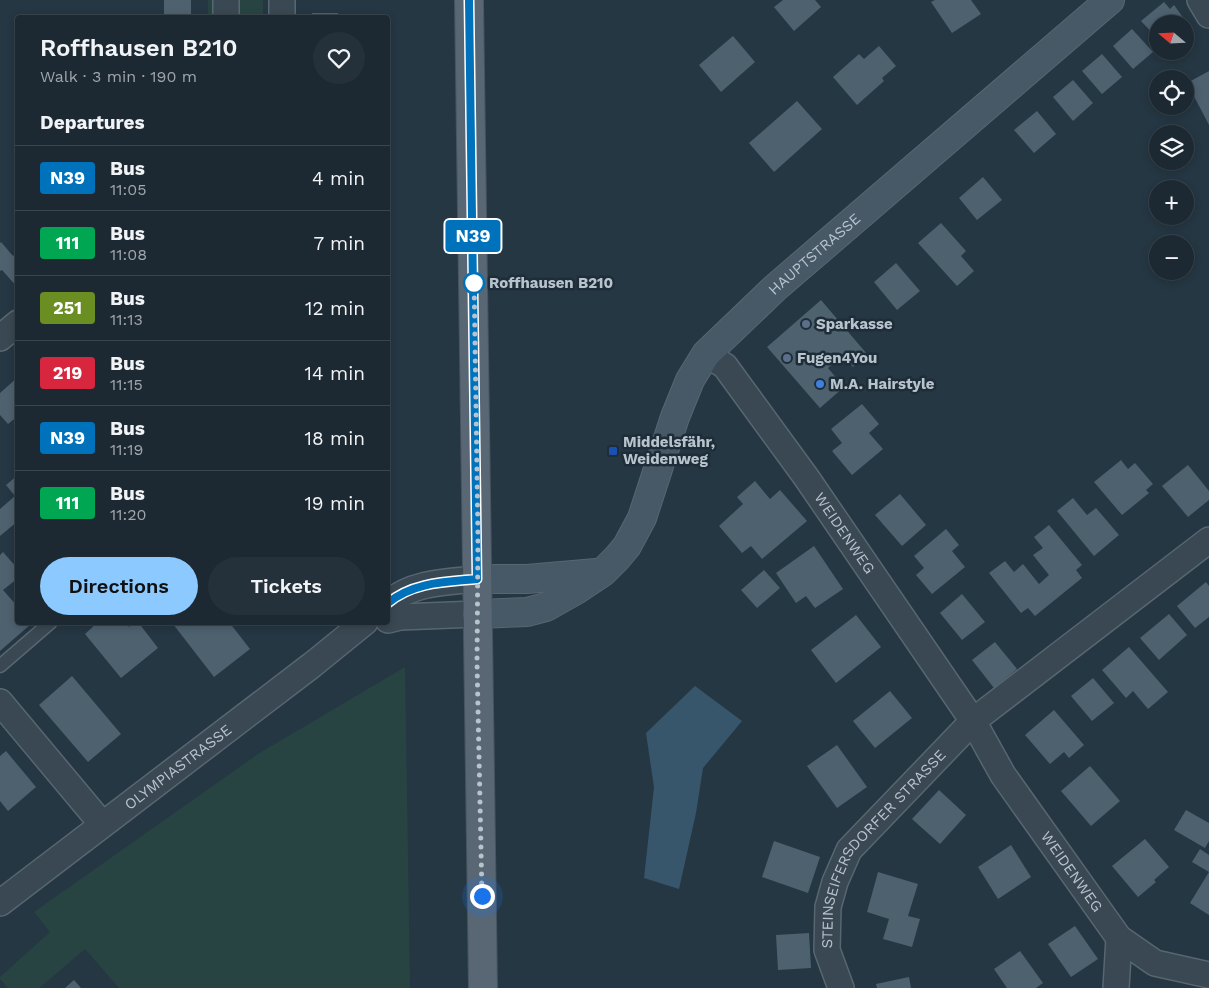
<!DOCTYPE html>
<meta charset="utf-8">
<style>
:root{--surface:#1c2932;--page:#25313a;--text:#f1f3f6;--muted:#a0a6ac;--line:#3a454d;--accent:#8bc9fe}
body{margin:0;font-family:"Work Sans",sans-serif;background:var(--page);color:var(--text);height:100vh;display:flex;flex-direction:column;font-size:19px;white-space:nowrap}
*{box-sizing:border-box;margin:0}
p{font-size:16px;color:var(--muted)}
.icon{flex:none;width:28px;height:28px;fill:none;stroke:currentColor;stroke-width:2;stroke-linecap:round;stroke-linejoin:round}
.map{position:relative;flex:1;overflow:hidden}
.sheet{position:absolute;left:15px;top:15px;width:375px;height:610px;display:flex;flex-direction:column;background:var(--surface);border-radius:5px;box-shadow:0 2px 8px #0003,0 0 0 1px var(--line)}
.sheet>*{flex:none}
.badge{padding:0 10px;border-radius:4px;font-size:18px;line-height:32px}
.needle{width:32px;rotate:289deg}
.controls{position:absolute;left:1149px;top:15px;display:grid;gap:10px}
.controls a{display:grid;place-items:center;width:45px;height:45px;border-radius:50%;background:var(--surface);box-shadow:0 2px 8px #0003,0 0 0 1px var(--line);font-size:25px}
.you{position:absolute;width:25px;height:25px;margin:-12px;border:4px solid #fff;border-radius:50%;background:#1a73e8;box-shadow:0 0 0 8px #1a73e833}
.map>.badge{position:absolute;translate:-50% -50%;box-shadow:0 0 0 2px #fff}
h2{padding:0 25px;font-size:19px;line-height:45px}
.round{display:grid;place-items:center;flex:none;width:52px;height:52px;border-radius:26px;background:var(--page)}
.overview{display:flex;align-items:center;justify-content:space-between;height:85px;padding:0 25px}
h1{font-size:24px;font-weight:600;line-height:38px}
.button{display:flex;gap:10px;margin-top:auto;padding:10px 25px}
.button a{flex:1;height:58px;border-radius:30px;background:var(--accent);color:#111;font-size:20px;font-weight:600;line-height:58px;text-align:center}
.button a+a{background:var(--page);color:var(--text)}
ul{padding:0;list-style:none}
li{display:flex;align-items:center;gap:15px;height:65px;padding:0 25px;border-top:1px solid var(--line)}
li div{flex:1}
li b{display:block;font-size:19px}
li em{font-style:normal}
li .badge{min-width:55px;font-weight:700;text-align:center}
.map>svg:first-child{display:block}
</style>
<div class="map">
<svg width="1209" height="988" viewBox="0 0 1209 988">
<rect width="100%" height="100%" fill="#253743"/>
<g fill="#274443">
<rect x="208" y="0" width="55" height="17"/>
<path d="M405,667L410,988H119L85,949L39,988H8L0,979V977L50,932L34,912L258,754Z"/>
</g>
<path fill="#38566b" d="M695,686L742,721L703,768L696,813L679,889L644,878L654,787L646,733Z"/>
<g fill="#4e616f">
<rect x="164" y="0" width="27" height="18"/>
<path d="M783,0H815L821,7L794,31L774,7Z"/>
<path d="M935,0H971L981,14L952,33L931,2Z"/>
<path d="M1164,2L1170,9L1174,5L1187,23L1158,24V39L1141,21Z"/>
<rect x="312" y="13" width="26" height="5"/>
<path d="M1132,29L1153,52L1133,69L1113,46Z"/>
<path d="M733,36L755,62L721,92L699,65Z"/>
<path d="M879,46L896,66L882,78L884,81L857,105L833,77L859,54L864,59Z"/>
<path d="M1102,54L1122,77L1102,94L1082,71Z"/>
<path d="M1209,71V125L1187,83Z"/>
<path d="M1073,80L1093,103L1073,121L1053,97Z"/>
<path d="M797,101L822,129L774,172L749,143Z"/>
<path d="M1037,111L1056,134L1034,153L1014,130Z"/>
<path d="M983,177L1002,200L977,220L959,198Z"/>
<path d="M941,223L966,251L961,256L974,271L957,286L918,243Z"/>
<path d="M1,242L13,256L18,252V288L2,270L0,271V243Z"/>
<path d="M896,263L920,291L897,310L874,282Z"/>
<path d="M821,300L867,354L853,367L843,355L828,368L844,387L820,408L767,347Z"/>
<path d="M18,377V416L8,424L0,415V393Z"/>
<path d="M862,404L879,424L869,433L883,449L852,475L832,451L842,443L831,429Z"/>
<path d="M1121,460L1128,469L1135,463L1153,484L1146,490L1149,493L1122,515L1094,482Z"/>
<path d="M1188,465L1209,491V500L1188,517L1162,486Z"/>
<path d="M18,475V521L0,536V509L15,496L6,485Z"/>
<path d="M755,481L770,499L780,490L807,521L762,559L751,546L742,553L719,526L743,504L737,497Z"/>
<path d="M900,494L926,525L902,546L875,515Z"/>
<path d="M1073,498L1087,515L1096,508L1119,535L1094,556L1057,511Z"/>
<path d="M1049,525L1082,565L1076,570L1082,578L1035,616L1028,608L1021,613L989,573L1005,561L1014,572L1023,564L1039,584L1049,575L1033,555L1043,548L1034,537Z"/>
<path d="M946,529L959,545L952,551L965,567L932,594L916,575L924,568L914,556Z"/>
<path d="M814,546L843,589L815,608L806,596L796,603L776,573Z"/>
<path d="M3,552L18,569V578L3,590L18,607V622H30L31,624L0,651V555Z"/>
<path d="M764,570L780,588L757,608L741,590Z"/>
<path d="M1206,582L1209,586V617L1195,628L1177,606Z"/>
<path d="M962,594L985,622L962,640L940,613Z"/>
<path d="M1169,614L1187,635L1159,660L1140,638Z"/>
<path d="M856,615L881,647L836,683L811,650Z"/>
<path d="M98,622H126L129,627L135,622H138L158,648L121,678L85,634Z"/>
<path d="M175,622H229L250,649L214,677L173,624Z"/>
<path d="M995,642L1017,669L994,688L972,660Z"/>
<path d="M1129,647L1168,692L1148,709L1133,691L1126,698L1102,670Z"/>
<path d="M72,676L121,734L88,762L39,705Z"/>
<path d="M1093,678L1114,703L1092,721L1071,696Z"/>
<path d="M890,691L912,718L875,748L853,721Z"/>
<path d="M1054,710L1084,745L1069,758L1064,752L1050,764L1025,735Z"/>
<path d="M837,745L867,787L837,808L807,766Z"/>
<path d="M6,751L36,787L8,811L0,801V756Z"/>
<path d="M1090,766L1120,801L1091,826L1061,791Z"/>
<path d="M939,790L966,815L940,844L912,819Z"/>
<path d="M1186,810L1209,823V841L1205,848L1174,830Z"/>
<path d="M1145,839L1169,867L1154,880L1156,882L1138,897L1112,866Z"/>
<path d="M774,841L820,857L808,893L762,877Z"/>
<path d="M1011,845L1031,877L998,899L978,867Z"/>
<path d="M1200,849L1209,855V872L1192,862Z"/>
<path d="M878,872L918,884L908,916L920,919L912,947L883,939L889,919L867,912Z"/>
<path d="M1209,872V915L1190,903Z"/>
<path d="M1075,926L1098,959L1071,977L1048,944Z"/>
<path d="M809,933L811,968L778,970L776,935Z"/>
<path d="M1020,951L1043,983L1036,988H1007L994,969Z"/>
<path d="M909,977L911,988H877L876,984Z"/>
<path d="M74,980L81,988H65Z"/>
</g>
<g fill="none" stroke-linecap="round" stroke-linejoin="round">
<g stroke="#586670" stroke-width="15">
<path id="lane" d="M0,666L51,622"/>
</g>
<g stroke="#586670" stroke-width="28">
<g id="street">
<path d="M226,0V18"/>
<path d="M282,0V18"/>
<path d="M1200,0L1209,15"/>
<path d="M0,338L18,323"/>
<path id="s1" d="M706,354L725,366L806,477L973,721L1003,775L1119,938L1155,963L1209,975"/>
<path d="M388,603C413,582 446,582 477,579"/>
<path d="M388,620L400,617L477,614"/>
<path d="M0,702L102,824"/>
<path id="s2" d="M0,903L312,665L365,622"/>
<path id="s3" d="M841,988L827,950L828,907L835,882L849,850L973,721L1209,540"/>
<path d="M1116,988L1119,938"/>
</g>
</g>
<g stroke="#586670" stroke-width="30">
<g id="secondary">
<path d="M477,579H527L596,573"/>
<path id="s4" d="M477,614L527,612L546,607L576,590L603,572L617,558L627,546L642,518L675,417L690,380L706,354L775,288L1110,0"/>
</g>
</g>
<g stroke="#46545f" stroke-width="30">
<path id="primary" d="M469,0L483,988"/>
</g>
<use href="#lane" stroke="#3a4853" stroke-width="12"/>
<use href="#street" stroke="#3a4853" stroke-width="25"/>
<use href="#secondary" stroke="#475866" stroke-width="28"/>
<use href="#primary" stroke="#586773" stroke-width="28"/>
</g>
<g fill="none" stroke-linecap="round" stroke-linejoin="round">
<g stroke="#fff" stroke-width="11">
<path id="line" d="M388,603C413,582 446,582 477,579L469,0"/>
</g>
<use href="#line" stroke="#0072bc" stroke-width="8"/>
<path stroke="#b7c3cd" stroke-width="5" stroke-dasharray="0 9" d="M474,283V277L478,538L477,662L482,896"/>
</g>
<circle fill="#fff" stroke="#0072bc" stroke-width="2.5" cx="474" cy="283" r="10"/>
<g fill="#5c6f8a" stroke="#1e2d38" stroke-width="2">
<circle cx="806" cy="324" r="5"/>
<circle cx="787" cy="358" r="5"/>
</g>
<circle fill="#3f7fe0" stroke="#1e2d38" stroke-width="2" cx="820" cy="384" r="5"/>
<rect fill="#1a4fb4" stroke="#1e2d38" stroke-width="2" x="608" y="446" width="10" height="10" rx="2.5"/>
<g text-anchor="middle" stroke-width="5" stroke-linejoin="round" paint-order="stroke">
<g font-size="15" fill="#b7c3cd" stroke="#1e2d38">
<text dy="5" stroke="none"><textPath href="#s4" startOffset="528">HAUPTSTRASSE</textPath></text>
<text dy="5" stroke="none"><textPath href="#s1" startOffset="228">WEIDENWEG</textPath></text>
<text dy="5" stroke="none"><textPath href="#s2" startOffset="224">OLYMPIASTRASSE</textPath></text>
<text dy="5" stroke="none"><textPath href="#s3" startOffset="161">STEINSEIFERSDORFER STRASSE</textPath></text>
<text dy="5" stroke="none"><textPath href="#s1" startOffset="636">WEIDENWEG</textPath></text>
</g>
<g font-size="15" font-weight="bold" fill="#b7c3cd" stroke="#1e2d38" text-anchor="start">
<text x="489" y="288">Roffhausen B210</text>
</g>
<g font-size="15" font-weight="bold" fill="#b7c3cd" stroke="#1e2d38" text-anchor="start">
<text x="816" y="329">Sparkasse</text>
<text x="797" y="363">Fugen4You</text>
<text x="830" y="389">M.A. Hairstyle</text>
<text x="623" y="447">Middelsfähr,<tspan x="623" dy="17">Weidenweg</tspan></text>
</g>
</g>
</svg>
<div class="controls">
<a><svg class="needle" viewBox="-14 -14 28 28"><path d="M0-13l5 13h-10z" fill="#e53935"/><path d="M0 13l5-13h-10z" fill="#a0a6ac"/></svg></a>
<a><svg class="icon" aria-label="locate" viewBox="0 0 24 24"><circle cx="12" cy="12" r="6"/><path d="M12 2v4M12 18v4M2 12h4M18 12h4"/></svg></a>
<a><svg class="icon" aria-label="layers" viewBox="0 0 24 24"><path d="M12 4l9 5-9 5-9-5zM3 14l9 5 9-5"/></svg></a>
<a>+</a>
<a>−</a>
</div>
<div class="you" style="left:482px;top:896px"></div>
<b class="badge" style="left:473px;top:236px;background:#0072bc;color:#fff">N39</b>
<section class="sheet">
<div class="overview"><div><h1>Roffhausen B210</h1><p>Walk · 3 min · 190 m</p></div><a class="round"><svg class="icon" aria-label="heart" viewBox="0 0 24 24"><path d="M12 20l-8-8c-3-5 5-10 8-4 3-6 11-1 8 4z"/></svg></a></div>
<h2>Departures</h2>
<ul>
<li><span class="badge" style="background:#0072bc;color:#fff">N39</span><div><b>Bus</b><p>11:05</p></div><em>4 min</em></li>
<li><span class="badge" style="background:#00a651;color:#fff">111</span><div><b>Bus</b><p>11:08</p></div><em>7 min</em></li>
<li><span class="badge" style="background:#6b8e23;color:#fff">251</span><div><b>Bus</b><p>11:13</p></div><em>12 min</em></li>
<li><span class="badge" style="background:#d7263d;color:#fff">219</span><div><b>Bus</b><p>11:15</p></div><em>14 min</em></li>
<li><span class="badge" style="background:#0072bc;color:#fff">N39</span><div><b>Bus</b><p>11:19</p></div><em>18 min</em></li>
<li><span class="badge" style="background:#00a651;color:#fff">111</span><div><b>Bus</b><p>11:20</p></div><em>19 min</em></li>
</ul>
<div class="button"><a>Directions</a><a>Tickets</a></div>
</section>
</div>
